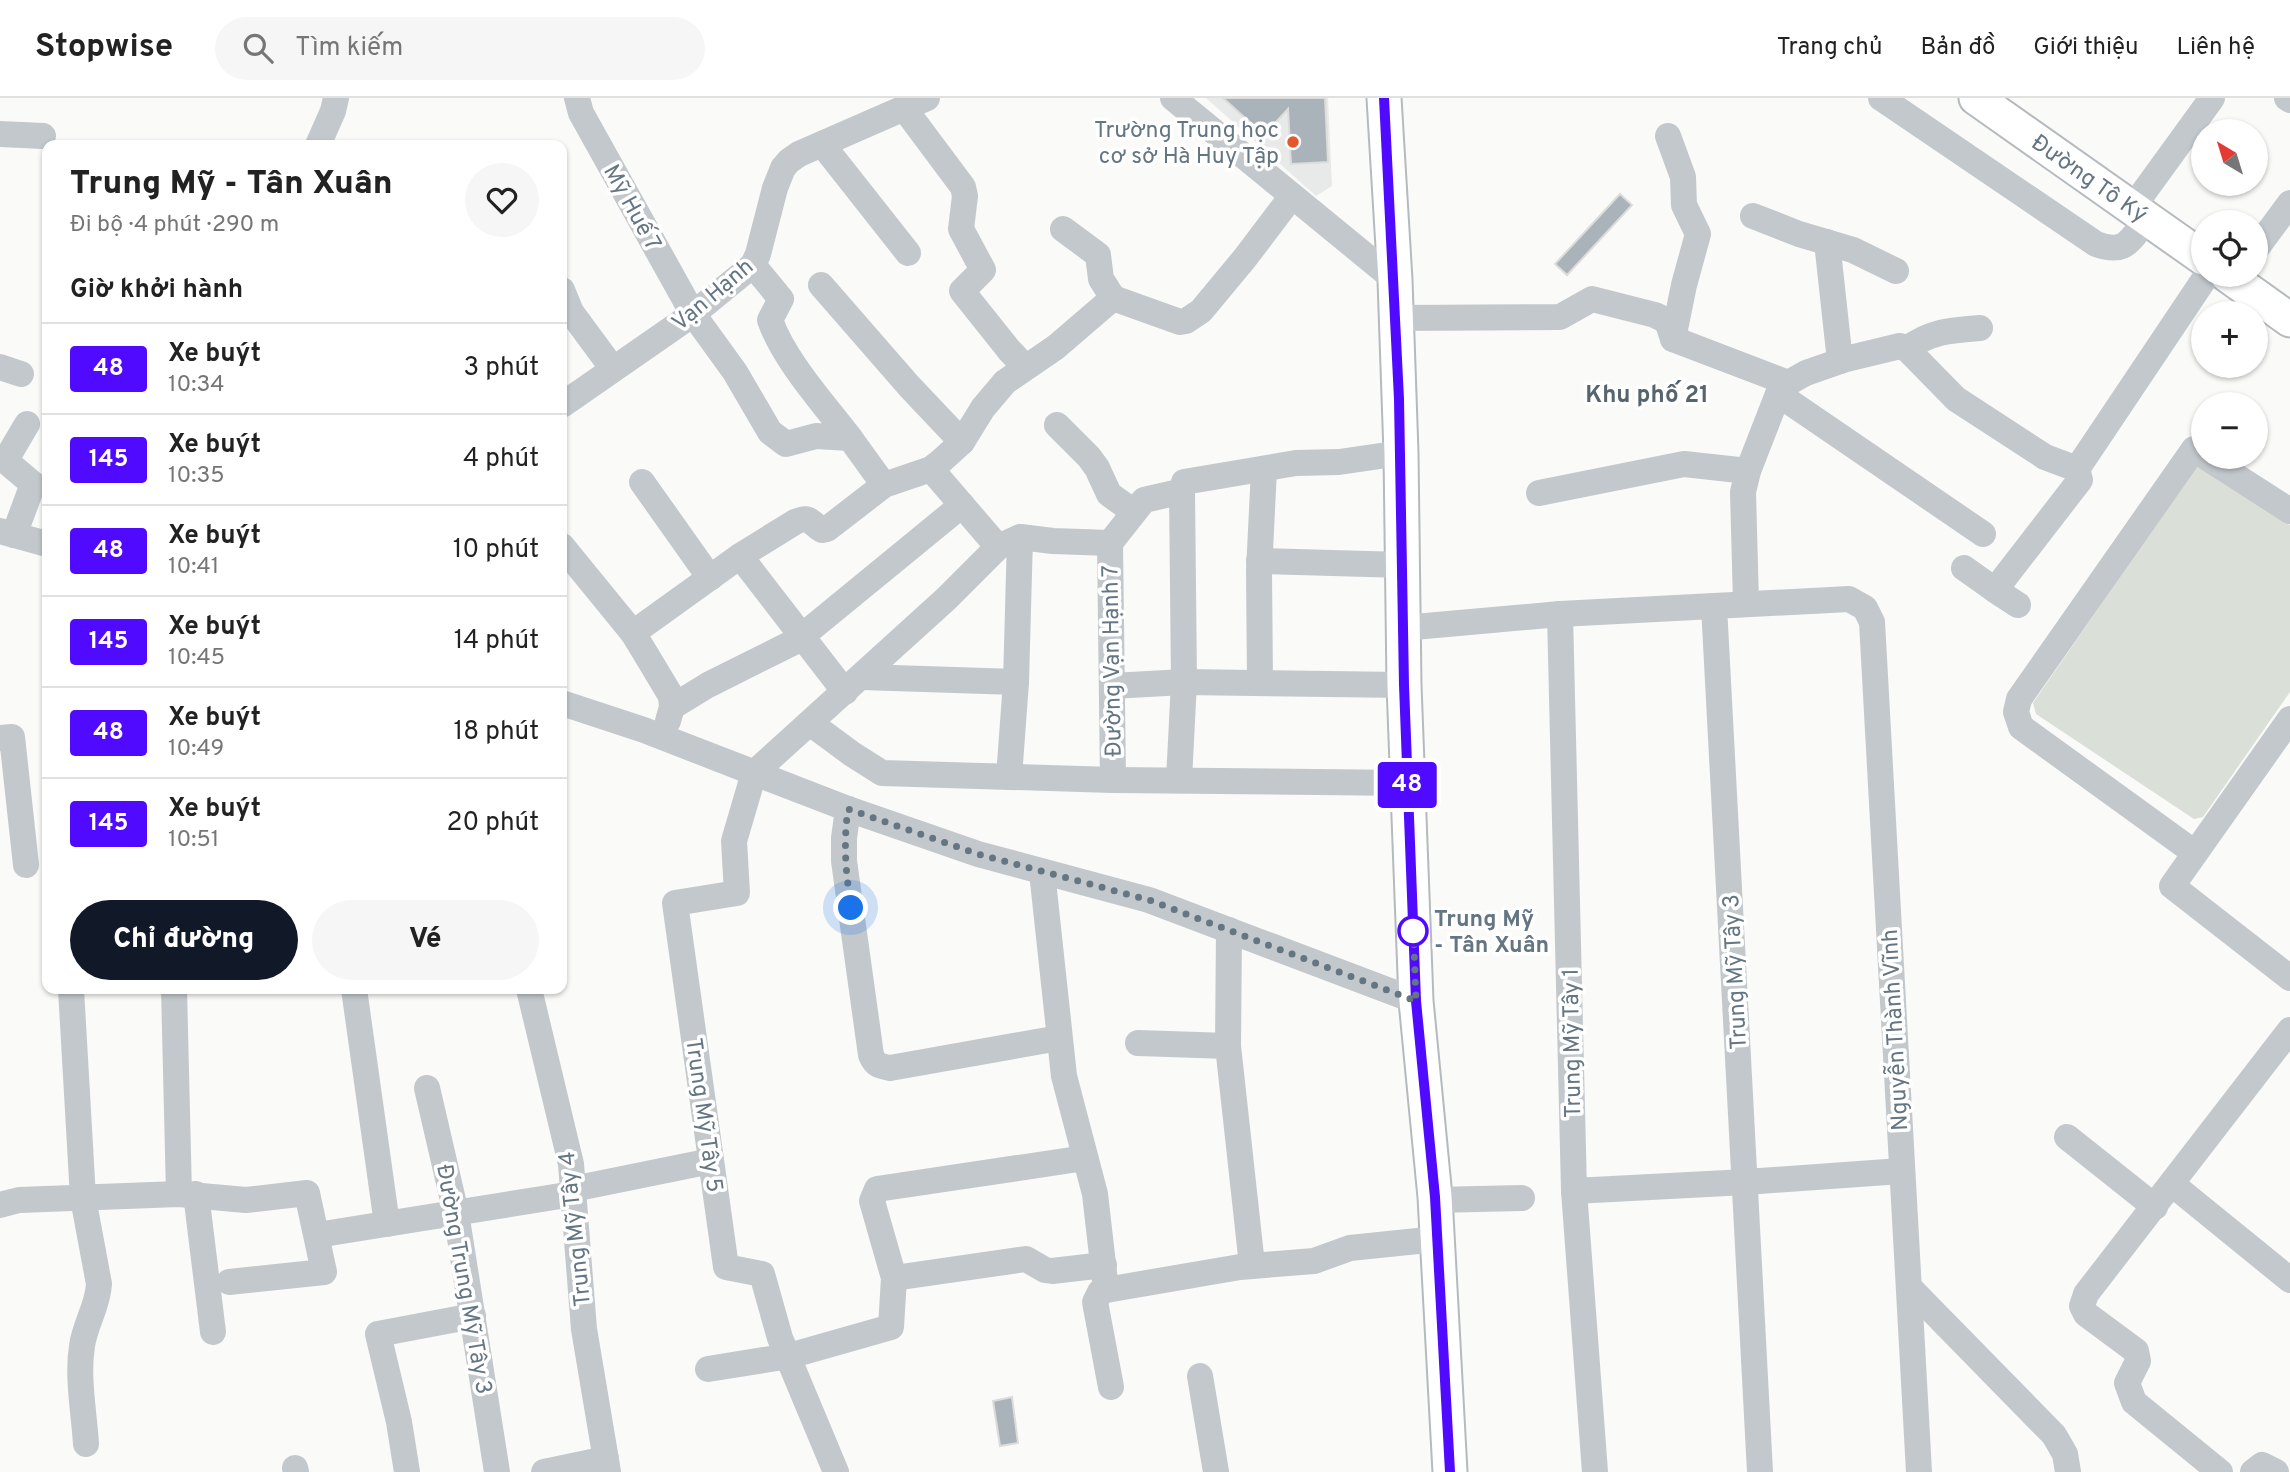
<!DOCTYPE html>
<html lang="vi">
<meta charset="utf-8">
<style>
:root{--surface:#fff;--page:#f6f6f6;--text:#222;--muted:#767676;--line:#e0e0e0;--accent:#111827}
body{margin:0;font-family:Overpass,sans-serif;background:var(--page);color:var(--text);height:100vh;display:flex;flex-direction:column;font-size:26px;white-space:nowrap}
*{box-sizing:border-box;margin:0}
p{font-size:23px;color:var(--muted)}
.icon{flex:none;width:38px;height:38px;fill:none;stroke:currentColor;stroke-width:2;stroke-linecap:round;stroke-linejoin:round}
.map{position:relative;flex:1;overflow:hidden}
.sheet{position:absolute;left:42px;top:42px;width:525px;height:854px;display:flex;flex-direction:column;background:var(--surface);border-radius:14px;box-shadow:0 2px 5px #0004}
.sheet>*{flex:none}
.badge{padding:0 14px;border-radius:5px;font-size:24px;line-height:46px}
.needle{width:46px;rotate:322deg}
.controls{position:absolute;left:2191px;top:21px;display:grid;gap:14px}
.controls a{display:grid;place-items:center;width:77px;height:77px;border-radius:50%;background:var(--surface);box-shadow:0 2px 5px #0004;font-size:35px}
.you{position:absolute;width:35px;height:35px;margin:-18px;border:5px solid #fff;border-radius:50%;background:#1a73e8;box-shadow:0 0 0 10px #1a73e833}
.map>.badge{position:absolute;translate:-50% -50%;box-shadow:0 0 0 4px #fff}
h2{padding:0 28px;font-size:26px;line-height:63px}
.round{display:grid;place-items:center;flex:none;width:74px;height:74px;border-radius:37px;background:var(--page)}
.headline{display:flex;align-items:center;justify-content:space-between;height:119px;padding:0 28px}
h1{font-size:33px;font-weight:800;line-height:52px}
.primary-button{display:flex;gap:14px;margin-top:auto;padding:14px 28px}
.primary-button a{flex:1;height:80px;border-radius:42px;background:var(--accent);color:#fff;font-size:28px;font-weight:800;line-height:80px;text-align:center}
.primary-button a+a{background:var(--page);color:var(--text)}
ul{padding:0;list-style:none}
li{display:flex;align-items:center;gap:21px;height:91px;padding:0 28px;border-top:2px solid var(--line)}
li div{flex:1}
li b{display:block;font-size:26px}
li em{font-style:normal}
li .badge{min-width:77px;font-weight:700;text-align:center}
header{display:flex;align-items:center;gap:42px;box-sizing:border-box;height:98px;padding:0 35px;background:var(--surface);border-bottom:2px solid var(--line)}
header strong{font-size:33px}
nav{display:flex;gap:38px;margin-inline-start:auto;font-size:24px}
.search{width:490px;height:63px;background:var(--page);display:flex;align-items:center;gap:18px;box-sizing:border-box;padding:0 24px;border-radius:38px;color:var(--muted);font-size:26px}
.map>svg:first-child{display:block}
</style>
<header>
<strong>Stopwise</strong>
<div class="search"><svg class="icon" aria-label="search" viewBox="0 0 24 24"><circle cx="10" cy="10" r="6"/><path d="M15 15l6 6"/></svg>Tìm kiếm</div>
<nav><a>Trang chủ</a><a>Bản đồ</a><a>Giới thiệu</a><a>Liên hệ</a></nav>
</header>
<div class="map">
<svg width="2290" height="1374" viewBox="0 0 2290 1374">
<rect width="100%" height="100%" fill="#fafaf8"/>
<path fill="#e8e9e9" d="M1206,0H1328L1332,88L1316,98Z"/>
<path fill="#dadfd7" d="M2196,369H2207L2290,427V594L2203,719L2194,721L2036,616L2033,605Z"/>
<g fill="#aab3b9" stroke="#dcdcda" stroke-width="2">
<path d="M1223,0H1325L1328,64L1291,66L1288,11L1264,37Z"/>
<path d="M1620,96L1632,107L1567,177L1555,166Z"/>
<path d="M1012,1299L1018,1345L1000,1348L993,1303Z"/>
</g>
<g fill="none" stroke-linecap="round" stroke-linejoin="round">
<g stroke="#b5babe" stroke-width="37">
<g id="major">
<path d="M1384,0L1395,182L1401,355L1404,587L1416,903L1435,1099L1450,1374"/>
<path d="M1976,0L2203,160"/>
<path d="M2227,177L2290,222"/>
</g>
</g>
<g stroke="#c3c8cc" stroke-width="26">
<path d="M577,0L581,15L693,216L735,274L770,334L786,346L816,338L850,340L884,387"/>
<path d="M1173,0L1395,182"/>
<path d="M1881,0L2096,146C2127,157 2129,142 2148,120"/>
<path d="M2287,0L2290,2"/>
<path d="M904,10L963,89L965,98L961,131L983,172L962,193L1009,252L1025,269"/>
<path d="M0,36L43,38"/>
<path d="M1668,38L1683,79L1684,107L1698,136L1684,187L1673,241"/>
<path d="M822,46L908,155"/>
<path d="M318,47L333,13L336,0"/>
<path d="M2133,109L2212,0"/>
<path d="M1753,118L1799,136L1853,152L1896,173"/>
<path d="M1063,131L1098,157L1101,181L1113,200"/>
<path d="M1827,144L1840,263"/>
<path d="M2256,151L2290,105"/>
<path d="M753,167L781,201L770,222C784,262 824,306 850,340"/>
<path d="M821,187L909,288L962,344"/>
<path d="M562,192L571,214L613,271"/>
<path d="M1396,220L1560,219L1592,201L1655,217L1667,223L1673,241L1788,285"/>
<path d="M1907,251C1930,233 1952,232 1980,230"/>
<path d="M0,269L21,276"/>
<path d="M1778,296L1983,436"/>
<path d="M562,307L693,216L753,167L758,156L775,90L783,70L789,63L799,56L927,0"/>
<path d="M1057,327L1089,359L1097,370L1109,396L1134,414"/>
<path d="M2206,359L2290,413"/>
<path d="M931,371L998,449"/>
<path d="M642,384L710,480"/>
<path d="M1539,395L1684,366L1748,373"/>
<path d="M0,433L47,446"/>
<path d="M14,437L33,386L8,365L7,360L27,326"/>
<path d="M1110,445L1144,402L1179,394L1182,393L1184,384L1296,365L1339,364L1401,355"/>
<path d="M1110,445L1113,682"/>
<path d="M562,448L633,535L647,558L671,598L672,609L668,623"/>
<path d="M740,458L845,594"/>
<path d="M1259,463L1403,467"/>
<path d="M1964,470L1995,492L2080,382L2077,371"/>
<path d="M1995,492L2018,507"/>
<path d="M1746,505L1743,394L1748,373L1778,296L1788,285L1806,275L1846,261L1900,248L1907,251L1956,301L2045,359L2077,371L2207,177"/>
<path d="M1560,516L1574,1093L1595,1374"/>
<path d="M1403,530L1560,516L1714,508"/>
<path d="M633,535L740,458L795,424C811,417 809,424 822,432L827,431L884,387L931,371L940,364L962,344L983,310L1005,284L1056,249L1113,200L1180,224L1186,223L1201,213L1245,160L1292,98"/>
<path d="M862,579L1016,584"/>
<path d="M1260,585L1259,473L1264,371"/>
<path d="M1112,588L1184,584L1404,587"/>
<path d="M562,605L644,632L848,711L978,756L1149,802L1416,903"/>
<path d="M672,609L708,587L796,543L962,407"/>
<path d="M2290,621L2172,788L2290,880"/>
<path d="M810,625L852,656L882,675L1113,682L1407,685"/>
<path d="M0,640L12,639L26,767"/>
<path d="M1009,679L1016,584L1020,439"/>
<path d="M1179,682L1184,584L1182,393"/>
<path d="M848,711L844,740V763L871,957C875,967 879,968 890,970L1059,940"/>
<path d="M2195,755L2021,629L2016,614L2019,601L2194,351L2203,357"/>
<path d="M1042,774L1064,978L1095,1096L1106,1192L1240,1169L1314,1163L1350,1150L1437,1141"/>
<path d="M71,891L83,1100L99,1186C98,1208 85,1226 82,1248C77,1279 84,1314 86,1346"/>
<path d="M174,891L179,1096"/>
<path d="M354,891L387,1126"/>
<path d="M529,891L571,1066L584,1231L608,1374"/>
<path d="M1138,945L1228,948L1252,1167"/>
<path d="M1228,948L1229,832"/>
<path d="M427,990L456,1115L497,1374"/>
<path d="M2067,1039L2155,1109"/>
<path d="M2172,1086L2290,1182"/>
<path d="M573,1091L711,1063"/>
<path d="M1574,1093L1746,1084L1901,1073"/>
<path d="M196,1096L213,1234"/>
<path d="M1435,1102L1522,1100"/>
<path d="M0,1107L19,1102L179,1096L246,1102L307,1095L324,1174L229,1184"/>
<path d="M317,1137L573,1096"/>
<path d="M894,1180L1026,1161L1045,1172L1052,1173L1104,1167"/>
<path d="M1910,1190L2054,1337L2065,1356L2068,1374"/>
<path d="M1106,1192L1100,1194L1095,1204L1111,1289"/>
<path d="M708,1271L789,1258L891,1229L894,1180L872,1103L877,1091L1085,1060"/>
<path d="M1200,1278L1216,1374"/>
<path d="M295,1370L296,1374"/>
<path d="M407,1374L399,1324L378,1236L473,1218"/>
<path d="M544,1374L606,1361"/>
<path d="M836,1374L780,1240L762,1176L726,1169L675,805L737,795L734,743L754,675L946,501L998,449L1020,439L1053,443L1110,445"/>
<path d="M1760,1374L1714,508L1849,501L1865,510L1872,524L1919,1374"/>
<path d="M2220,1374L2134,1304L2127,1285L2138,1263L2136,1253L2086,1216L2082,1208L2086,1196L2290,932"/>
<path d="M2253,1374L2262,1367L2276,1374"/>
</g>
<use href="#major" stroke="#fff" stroke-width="33"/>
</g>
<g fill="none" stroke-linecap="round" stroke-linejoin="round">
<g stroke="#fff" stroke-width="16">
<path id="line" d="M1384,0L1399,301L1404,587L1416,903L1435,1099L1450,1374"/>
</g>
<use href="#line" stroke="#4f0aff" stroke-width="10"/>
<path stroke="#657683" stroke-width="7" stroke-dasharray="0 12.6" d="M851,810C846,775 843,747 848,711L978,756L1149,802L1416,903L1413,821V833"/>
</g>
<circle fill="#e4572e" stroke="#fff" stroke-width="2.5" cx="1293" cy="44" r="7"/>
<circle fill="#fff" stroke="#4f0aff" stroke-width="3.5" cx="1413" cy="833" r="14"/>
<g text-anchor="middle" stroke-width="7" stroke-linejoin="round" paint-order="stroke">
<g font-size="23" fill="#657683" stroke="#fff" text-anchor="end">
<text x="1279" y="39">Trường Trung học<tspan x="1279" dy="26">cơ sở Hà Huy Tập</tspan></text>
</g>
<g font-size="23" fill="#657683" stroke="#fff">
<text transform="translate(2090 80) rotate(35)" y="8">Đường Tô Ký</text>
<text transform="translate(633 109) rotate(61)" y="8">Mỹ Huế 7</text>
<text transform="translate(712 196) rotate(-40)" y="8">Vạn Hạnh</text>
<text transform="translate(1111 563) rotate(-91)" y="8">Đường Vạn Hạnh 7</text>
<text transform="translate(1734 874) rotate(-93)" y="8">Trung Mỹ Tây 3</text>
<text transform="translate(1894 932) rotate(-93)" y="8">Nguyễn Thành Vĩnh</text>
<text transform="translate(1571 945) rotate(-91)" y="8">Trung Mỹ Tây 1</text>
<text transform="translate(705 1017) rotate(82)" y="8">Trung Mỹ Tây 5</text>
<text transform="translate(574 1131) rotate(-96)" y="8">Trung Mỹ Tây 4</text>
<text transform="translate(465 1181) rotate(80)" y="8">Đường Trung Mỹ Tây 3</text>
</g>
<g font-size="23" font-weight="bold" fill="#657683" stroke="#fff" text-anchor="start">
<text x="1434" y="828">Trung Mỹ<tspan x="1434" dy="26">- Tân Xuân</tspan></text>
</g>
<g font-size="24" font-weight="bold" fill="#57646e" stroke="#fff">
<text x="1647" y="304">Khu phố 21</text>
</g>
</g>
</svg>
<div class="controls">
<a><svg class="needle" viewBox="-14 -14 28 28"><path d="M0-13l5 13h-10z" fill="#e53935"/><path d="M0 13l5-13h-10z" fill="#767676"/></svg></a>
<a><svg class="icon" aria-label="locate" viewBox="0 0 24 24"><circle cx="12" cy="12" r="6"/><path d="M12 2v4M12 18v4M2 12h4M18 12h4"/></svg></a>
<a>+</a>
<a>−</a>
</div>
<div class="you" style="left:851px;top:810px"></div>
<b class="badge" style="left:1407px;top:687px;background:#4f0aff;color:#fff">48</b>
<section class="sheet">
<div class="headline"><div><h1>Trung Mỹ - Tân Xuân</h1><p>Đi bộ · 4 phút · 290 m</p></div><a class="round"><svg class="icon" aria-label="heart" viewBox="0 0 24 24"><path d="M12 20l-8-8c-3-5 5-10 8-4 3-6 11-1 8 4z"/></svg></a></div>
<h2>Giờ khởi hành</h2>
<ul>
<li><span class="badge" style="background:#4f0aff;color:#fff">48</span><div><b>Xe buýt</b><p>10:34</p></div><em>3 phút</em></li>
<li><span class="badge" style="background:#4f0aff;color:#fff">145</span><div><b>Xe buýt</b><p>10:35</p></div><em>4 phút</em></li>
<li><span class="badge" style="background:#4f0aff;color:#fff">48</span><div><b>Xe buýt</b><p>10:41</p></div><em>10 phút</em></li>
<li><span class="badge" style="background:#4f0aff;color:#fff">145</span><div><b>Xe buýt</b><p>10:45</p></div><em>14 phút</em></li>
<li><span class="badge" style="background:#4f0aff;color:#fff">48</span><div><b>Xe buýt</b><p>10:49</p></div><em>18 phút</em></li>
<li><span class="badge" style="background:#4f0aff;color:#fff">145</span><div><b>Xe buýt</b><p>10:51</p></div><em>20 phút</em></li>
</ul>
<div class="primary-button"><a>Chỉ đường</a><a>Vé</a></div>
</section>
</div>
